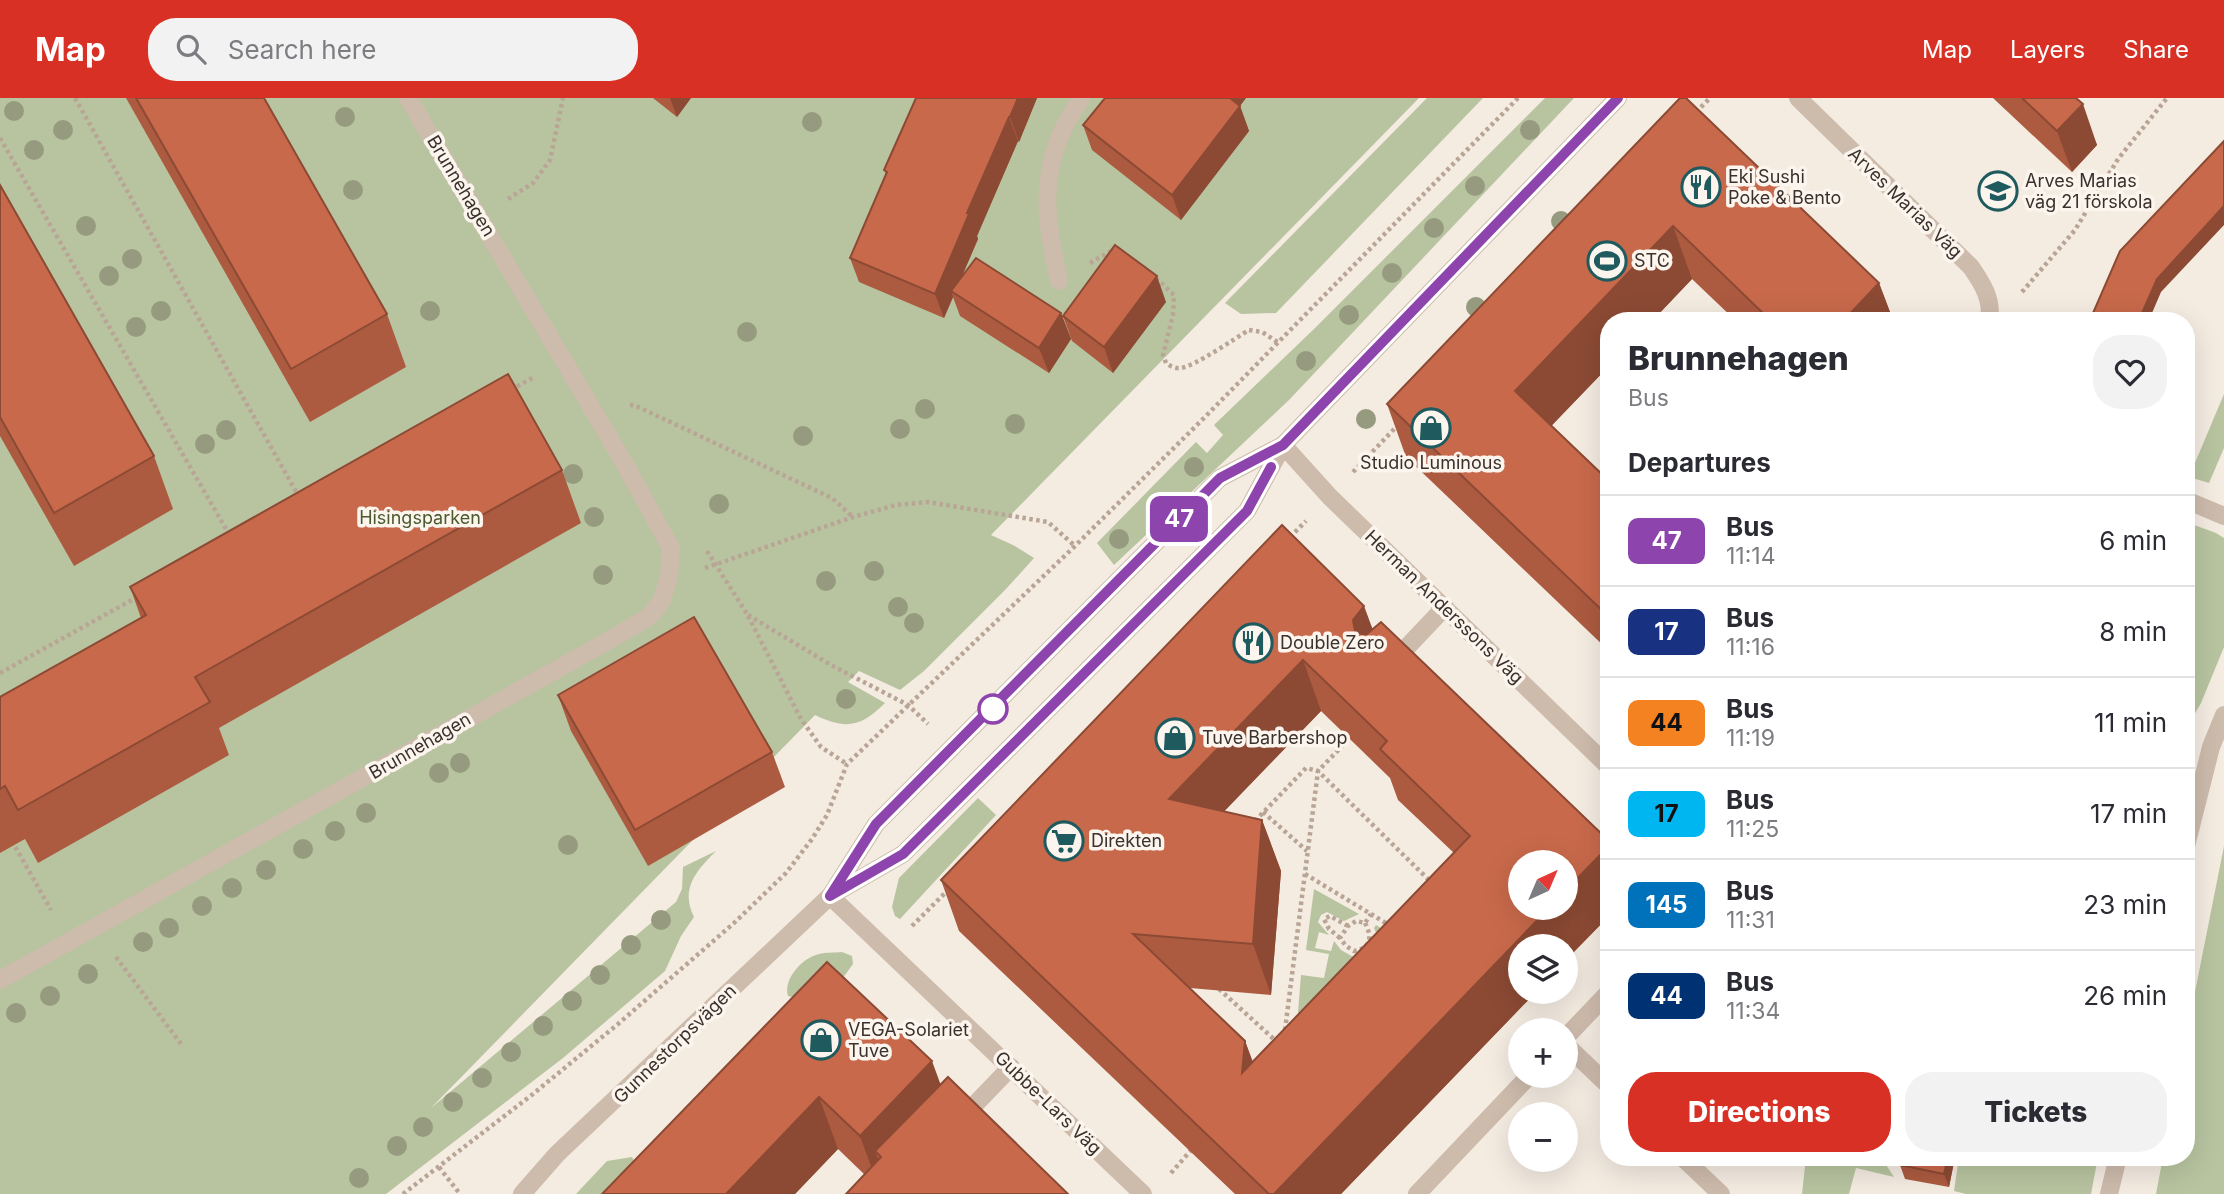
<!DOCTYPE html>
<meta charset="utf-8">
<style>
:root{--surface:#fff;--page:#f2f2f3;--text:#2b2b33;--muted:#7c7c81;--line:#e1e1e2;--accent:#d93025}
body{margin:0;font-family:Inter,sans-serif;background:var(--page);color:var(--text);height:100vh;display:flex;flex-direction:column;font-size:26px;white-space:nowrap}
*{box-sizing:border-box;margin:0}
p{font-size:23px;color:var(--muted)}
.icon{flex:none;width:38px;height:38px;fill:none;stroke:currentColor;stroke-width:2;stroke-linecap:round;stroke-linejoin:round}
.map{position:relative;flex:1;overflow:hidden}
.details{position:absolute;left:1600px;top:214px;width:595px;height:854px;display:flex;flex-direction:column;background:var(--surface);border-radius:28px;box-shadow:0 7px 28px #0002}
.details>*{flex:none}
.badge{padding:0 14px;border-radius:10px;font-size:24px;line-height:46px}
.needle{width:46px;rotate:44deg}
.buttons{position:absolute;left:1508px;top:752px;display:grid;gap:14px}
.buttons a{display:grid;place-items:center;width:70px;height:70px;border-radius:50%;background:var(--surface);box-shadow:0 7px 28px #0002;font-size:35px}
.map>.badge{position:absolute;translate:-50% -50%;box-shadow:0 0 0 4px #fff}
h2{padding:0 28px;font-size:26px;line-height:63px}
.round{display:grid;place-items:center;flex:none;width:74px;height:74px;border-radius:28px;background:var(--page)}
.head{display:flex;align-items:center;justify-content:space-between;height:119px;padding:0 28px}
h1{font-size:33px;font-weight:800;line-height:52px}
.cta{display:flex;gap:14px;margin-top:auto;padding:14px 28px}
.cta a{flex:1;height:80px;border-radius:28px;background:var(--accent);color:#fff;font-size:28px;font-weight:800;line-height:80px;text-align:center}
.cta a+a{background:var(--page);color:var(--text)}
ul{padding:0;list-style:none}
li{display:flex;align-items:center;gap:21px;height:91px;padding:0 28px;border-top:2px solid var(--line)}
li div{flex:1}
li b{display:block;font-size:26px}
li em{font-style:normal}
li .badge{min-width:77px;font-weight:700;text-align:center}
header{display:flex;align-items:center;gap:42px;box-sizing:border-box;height:98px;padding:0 35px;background:var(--accent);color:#fff}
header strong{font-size:33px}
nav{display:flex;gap:38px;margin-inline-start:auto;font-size:24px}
.search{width:490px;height:63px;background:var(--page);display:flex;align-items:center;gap:18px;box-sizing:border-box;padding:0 24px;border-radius:28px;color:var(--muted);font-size:26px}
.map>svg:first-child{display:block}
</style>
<header>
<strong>Map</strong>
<div class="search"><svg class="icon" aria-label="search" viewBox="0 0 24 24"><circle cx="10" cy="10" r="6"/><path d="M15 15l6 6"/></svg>Search here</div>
<nav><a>Map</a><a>Layers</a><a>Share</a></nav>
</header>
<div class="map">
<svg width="2224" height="1096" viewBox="0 0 2224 1096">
<rect width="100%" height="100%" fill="#f4ebe1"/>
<g fill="#b8c4a0">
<path d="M0,0H1419L991,437L1015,448L1034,460L1006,491L924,573L900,592L859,573L848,584L885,605C861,629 846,632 815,617L431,1010L676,804L682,791L683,769L716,753C696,773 680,791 694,819L681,838L665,873L563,960L386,1096H0Z"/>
<path d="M1427,0H1483L1276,215L1241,216L1225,205Z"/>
<path d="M1545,0H1574L1289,302L1114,467L1097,445L1196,344L1207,355L1223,337L1214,327L1314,231Z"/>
<path d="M2224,296V350L2209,385L2189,379Z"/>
<path d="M2186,424L2216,435L2224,440V549L2201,605L2194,617L2186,621Z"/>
<path d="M978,700L996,717L900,821L895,818L892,809L899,780Z"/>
<path d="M2224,748V1096H2156L2163,1059H2186V939Z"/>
<path d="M1314,791L1359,816L1344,823L1327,814L1321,817L1318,824L1329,837L1319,834L1315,850L1331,853L1334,843L1341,852L1355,860L1377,837L1374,830L1376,827L1394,838L1296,939L1301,877L1324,880L1329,856L1306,852Z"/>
<path d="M842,854L852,858L853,866C849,871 846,877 842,880C831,887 800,903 788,898C783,881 802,860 819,856C826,854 834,855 842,854Z"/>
<path d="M632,1059L639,1072L618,1096H576L607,1063Z"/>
<path d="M1806,1059H1881L1894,1079L1856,1070L1849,1096H1802Z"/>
<path d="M1959,1059H2098L2091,1096H1966L1954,1093Z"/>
</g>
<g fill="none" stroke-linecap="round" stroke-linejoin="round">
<g stroke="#b9a596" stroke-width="4.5" stroke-dasharray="3.5 3.5" stroke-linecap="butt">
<path d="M75,0L299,399"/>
<path d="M1696,14L1710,0"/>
<path d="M0,40L230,438"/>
<path d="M508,101L533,85L550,62L563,0"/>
<path d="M1090,165L1113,152"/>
<path d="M1156,180L1174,197L1173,217L1163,257L1166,265C1170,268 1175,271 1181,270C1195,268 1234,241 1249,232L1262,234L1279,245"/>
<path d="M2022,194L2075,132L2118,61L2167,0"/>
<path d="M511,292L534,279"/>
<path d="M630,307H634L832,400L853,419"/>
<path d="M1353,374L1398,327"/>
<path d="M1290,439L1306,423"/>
<path d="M707,453L747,516L801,621L821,649L847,666"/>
<path d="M705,470L853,419L896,407L928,404L1048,424L1075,448"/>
<path d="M748,517L831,567L908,607L928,626"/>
<path d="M0,575L139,498"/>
<path d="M1263,714L1307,753"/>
<path d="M1255,723L1306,670L1318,673L1432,785"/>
<path d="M12,743L51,812"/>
<path d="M1305,776L1389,827"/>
<path d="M1365,825C1372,838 1372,850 1354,853L1346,848L1340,840L1348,828L1356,823L1365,825L1371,816"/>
<path d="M912,828L948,792"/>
<path d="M1340,840L1329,831L1324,821L1330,818L1348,828"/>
<path d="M116,859L181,946"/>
<path d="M1219,891L1277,944"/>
<path d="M1285,932L1318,673L1352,638"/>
<path d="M439,1069L460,1096"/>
<path d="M1171,1075L1193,1050"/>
<path d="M403,1096L533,996L618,926L734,825L786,775L812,741L827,717L847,666L1075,448L1200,324L1518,0"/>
</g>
<g stroke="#cdbbac" stroke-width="18">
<path d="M2186,402L2224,418"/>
<path d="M1392,565L1445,509"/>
<path d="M1566,947L1608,987"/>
<path d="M960,1022L1011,969"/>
<path d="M1682,1059L1721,1096"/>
</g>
<g stroke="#cdbbac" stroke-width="18">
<path d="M1798,0L1971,169C1982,185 1993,202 1989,222"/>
<path d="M1059,183C1048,132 1039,88 1060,38C1065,25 1074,12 1081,0"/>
<path d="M1283,347L1330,399L1608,668"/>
<path d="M2186,748L2211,649L2224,617"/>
<path d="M832,795L876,726L1220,380L1283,347"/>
<path d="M830,798L1143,1096"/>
<path d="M0,882L615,539L650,518L662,502L669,478L671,450L622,361L408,0"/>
<path d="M1566,939L1608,895"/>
<path d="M522,1096L557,1056L830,798L903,756L1247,413L1283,347L1618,0"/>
<path d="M1417,1096L1529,978"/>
<path d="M2109,1096L2118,1059"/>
</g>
</g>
<g fill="#969b7f">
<circle cx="14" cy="13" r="10"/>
<circle cx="345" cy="19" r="10"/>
<circle cx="812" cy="24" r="10"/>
<circle cx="63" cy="32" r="10"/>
<circle cx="1530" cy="32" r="10"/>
<circle cx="34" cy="52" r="10"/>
<circle cx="1475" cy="88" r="10"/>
<circle cx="353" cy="92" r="10"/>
<circle cx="1561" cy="123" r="10"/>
<circle cx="86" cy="128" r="10"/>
<circle cx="1434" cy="130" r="10"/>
<circle cx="132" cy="161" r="10"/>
<circle cx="1392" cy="175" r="10"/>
<circle cx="109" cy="178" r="10"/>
<circle cx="1476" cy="209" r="10"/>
<circle cx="161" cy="213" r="10"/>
<circle cx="430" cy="213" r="10"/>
<circle cx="1349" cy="217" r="10"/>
<circle cx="136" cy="229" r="10"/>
<circle cx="747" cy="234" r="10"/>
<circle cx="1306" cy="263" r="10"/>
<circle cx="925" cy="311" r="10"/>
<circle cx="1366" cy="321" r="10"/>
<circle cx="1015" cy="326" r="10"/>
<circle cx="900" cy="331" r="10"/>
<circle cx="226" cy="332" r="10"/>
<circle cx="803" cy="338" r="10"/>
<circle cx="205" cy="346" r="10"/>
<circle cx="1194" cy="369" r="10"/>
<circle cx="573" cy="376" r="10"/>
<circle cx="1158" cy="404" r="10"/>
<circle cx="719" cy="406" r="10"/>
<circle cx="594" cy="419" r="10"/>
<circle cx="1119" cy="441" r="10"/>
<circle cx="874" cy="473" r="10"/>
<circle cx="603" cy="477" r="10"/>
<circle cx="826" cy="483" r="10"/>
<circle cx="898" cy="509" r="10"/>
<circle cx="914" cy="525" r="10"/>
<circle cx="846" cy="601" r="10"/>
<circle cx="460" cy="665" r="10"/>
<circle cx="439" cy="675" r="10"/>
<circle cx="366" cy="715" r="10"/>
<circle cx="335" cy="733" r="10"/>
<circle cx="568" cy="747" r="10"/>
<circle cx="303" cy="751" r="10"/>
<circle cx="266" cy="772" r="10"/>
<circle cx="232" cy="790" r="10"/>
<circle cx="202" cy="808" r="10"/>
<circle cx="661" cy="822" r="10"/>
<circle cx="169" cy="830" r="10"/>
<circle cx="143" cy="844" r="10"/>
<circle cx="631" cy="847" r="10"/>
<circle cx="88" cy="876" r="10"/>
<circle cx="600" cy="877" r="10"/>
<circle cx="50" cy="898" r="10"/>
<circle cx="572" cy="903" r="10"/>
<circle cx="16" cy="915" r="10"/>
<circle cx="543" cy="928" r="10"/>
<circle cx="511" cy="954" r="10"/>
<circle cx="482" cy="980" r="10"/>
<circle cx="453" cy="1004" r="10"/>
<circle cx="423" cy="1029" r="10"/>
<circle cx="397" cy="1048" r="10"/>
<circle cx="359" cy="1080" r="10"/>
</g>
<g fill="#ac5a40" fill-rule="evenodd">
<path d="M126,0H264L387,216L406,269L310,324Z"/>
<path d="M653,0H691L677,19Z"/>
<path d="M916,0H1037L1019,44L1018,43L977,138L978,141L961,179L1061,215L1071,241L1049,275L960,218L953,199L944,220L859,184L850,160L886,76L884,72Z"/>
<path d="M1246,0L1240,8L1249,33L1181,122L1092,52L1083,27Z"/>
<path d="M1680,0L1879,185L1893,222H1735L1692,181L1653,222H1608V269L1551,328L1608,382V552L1406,359L1387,306Z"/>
<path d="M1993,0H2076L2097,47L2072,74Z"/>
<path d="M0,87L154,358L173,411L74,468L0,338Z"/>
<path d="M1166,204L1113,275L1072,243L1063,218Z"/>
<path d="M562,372L581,425L219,630L229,657L38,765L25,741L0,755V599L141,520L130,489Z"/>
<path d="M1282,427L1373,531L1608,742V819L1566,862V849L1521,894H1536L1341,1096H1235L959,833L941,782ZM1321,613L1390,680L1398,702L1454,755L1253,964L1245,943L1190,890L1271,897L1281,773L1262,722L1224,713Z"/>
<path d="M558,597L772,654L785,689L648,768L571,633Z"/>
<path d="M827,864L940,986L1068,1096L864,1076L838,1051L795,1096H602Z"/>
<path d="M1955,1059L1949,1089L1905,1081L1900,1067Z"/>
</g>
<g fill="#8c4a34">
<path d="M670,0H691L677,19Z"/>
<path d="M1018,0H1037L1019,44L1010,19Z"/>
<path d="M1224,0H1246L1231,19Z"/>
<path d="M2083,6L2097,47L2072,74L2057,33Z"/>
<path d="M1240,8L1249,33L1181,122L1172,97Z"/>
<path d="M1009,19L1018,43L977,138L978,141L955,195L951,193L953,199L944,220L935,196L967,115Z"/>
<path d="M2224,108V127L2161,194L2149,222H2139L2157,181Z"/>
<path d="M1673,128L1692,181L1653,222H1608V269L1534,346L1515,293Z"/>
<path d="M1157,178L1166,204L1113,275L1104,249Z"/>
<path d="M1879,185L1893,222H1844Z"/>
<path d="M1061,215L1071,241L1049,275L1039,250Z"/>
<path d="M1364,508L1383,559L1355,533L1353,522Z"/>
<path d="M1303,562L1321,613L1188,751L1169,701Z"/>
<path d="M1262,722L1281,773L1271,897L1253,846Z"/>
<path d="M1608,749V819L1566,862V849H1521V894H1536L1341,1096H1274L1549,810H1566V792Z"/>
<path d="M1245,943L1263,994L1242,975Z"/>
<path d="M932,963L951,1015L881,1059L875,1053L886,1082L879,1090L860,1038Z"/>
<path d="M819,999L838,1051L795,1096H726Z"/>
<path d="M1948,1059H1955L1949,1089L1944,1076Z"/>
</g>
<g fill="#c8694b" stroke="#8c4a34" stroke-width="2" fill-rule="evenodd">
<path d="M136,0H264L387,216L291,271Z"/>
<path d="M916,0H1018L1010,19H1009L967,115L969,116L935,196L850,160L887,74L884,72Z"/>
<path d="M1105,0H1230L1240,8L1172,97L1083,27Z"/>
<path d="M1680,0H1686L1879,185L1844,222H1770L1673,128L1515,293L1608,382V518L1387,306Z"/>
<path d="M2022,0H2076L2083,6L2057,33Z"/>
<path d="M2224,43V108L2157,181L2139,222H2090L2120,153Z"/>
<path d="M0,87L154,358L54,415L0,319Z"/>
<path d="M1115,147L1157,178L1104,249L1063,218Z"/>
<path d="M976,160L1061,215L1039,250L951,193Z"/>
<path d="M508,276L562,372L195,579L210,604L18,712L5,688L0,691V599L146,517L130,489Z"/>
<path d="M1282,427L1364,508L1353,522L1355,533L1362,536H1367L1381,524L1608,742V749L1566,792V765H1521V810H1549L1274,1096H1269L941,782ZM1303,562L1387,643L1380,651L1470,738L1242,975L1245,943L1133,836L1253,846L1262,722L1169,701Z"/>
<path d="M694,519L772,654L635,732L558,597Z"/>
<path d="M827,864L932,963L860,1038L819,999L726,1096H602Z"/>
<path d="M948,979L1068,1096H846L881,1059L875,1053Z"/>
<path d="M1902,1059H1948L1944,1076L1900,1067Z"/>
</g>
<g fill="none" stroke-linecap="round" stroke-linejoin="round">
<g stroke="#fff" stroke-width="16">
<path id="line" d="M1271,369L1247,413L903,756L830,798L876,726L1220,380L1283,347L1618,0"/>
</g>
<use href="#line" stroke="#8e44ad" stroke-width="10"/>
</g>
<defs>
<g id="restaurant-ring" transform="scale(2.0125)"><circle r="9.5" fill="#fbf5ee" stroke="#1f5a5e" stroke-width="1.5"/><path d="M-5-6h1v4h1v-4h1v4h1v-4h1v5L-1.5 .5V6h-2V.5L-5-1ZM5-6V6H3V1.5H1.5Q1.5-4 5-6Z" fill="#1f5a5e"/></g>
<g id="school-ring" transform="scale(2.0125)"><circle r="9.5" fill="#fbf5ee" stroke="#1f5a5e" stroke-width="1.5"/><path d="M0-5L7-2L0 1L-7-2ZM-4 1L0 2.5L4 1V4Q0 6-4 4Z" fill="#1f5a5e"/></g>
<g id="stadium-ring" transform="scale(2.0125)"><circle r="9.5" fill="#fbf5ee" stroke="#1f5a5e" stroke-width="1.5"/><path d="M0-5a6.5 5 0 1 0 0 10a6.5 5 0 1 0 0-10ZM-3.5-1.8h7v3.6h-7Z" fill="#1f5a5e"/></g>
<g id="shop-ring" transform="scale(2.0125)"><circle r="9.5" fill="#fbf5ee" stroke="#1f5a5e" stroke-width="1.5"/><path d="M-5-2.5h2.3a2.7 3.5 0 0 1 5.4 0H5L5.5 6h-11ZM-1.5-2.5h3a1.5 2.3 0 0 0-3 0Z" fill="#1f5a5e"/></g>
<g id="supermarket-ring" transform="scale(2.0125)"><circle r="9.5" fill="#fbf5ee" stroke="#1f5a5e" stroke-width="1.5"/><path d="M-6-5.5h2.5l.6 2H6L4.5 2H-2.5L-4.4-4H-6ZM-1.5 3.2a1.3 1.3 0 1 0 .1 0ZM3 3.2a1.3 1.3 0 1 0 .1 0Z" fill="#1f5a5e"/></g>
</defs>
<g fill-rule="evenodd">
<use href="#restaurant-ring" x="1701" y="89"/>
<use href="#school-ring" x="1998" y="93"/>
<use href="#stadium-ring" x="1607" y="163"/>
<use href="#shop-ring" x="1431" y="330"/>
<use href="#restaurant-ring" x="1253" y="545"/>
<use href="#shop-ring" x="1175" y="640"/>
<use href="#supermarket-ring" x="1064" y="743"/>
<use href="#shop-ring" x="821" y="942"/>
</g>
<circle fill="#fff" stroke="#8e44ad" stroke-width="3.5" cx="993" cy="611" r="14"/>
<g text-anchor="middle" stroke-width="7" stroke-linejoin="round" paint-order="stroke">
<g font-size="18" fill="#3b302b" stroke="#fbf5ee" text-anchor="start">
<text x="1728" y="85">Eki Sushi<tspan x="1728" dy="21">Poke &amp; Bento</tspan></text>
<text x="2025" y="89">Arves Marias<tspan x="2025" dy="21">väg 21 förskola</tspan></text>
<text x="1634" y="169">STC</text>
<text x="1431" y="371" text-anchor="middle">Studio Luminous</text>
<text x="1280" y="551">Double Zero</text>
<text x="1202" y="646">Tuve Barbershop</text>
<text x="1091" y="749">Direkten</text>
<text x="848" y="938">VEGA-Solariet<tspan x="848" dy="21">Tuve</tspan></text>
</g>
<g font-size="18" fill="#3b302b" stroke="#fbf5ee">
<text transform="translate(461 88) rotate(59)" y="6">Brunnehagen</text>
<text transform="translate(1905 105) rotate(44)" y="6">Arves Marias Väg</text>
<text transform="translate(1444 509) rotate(44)" y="6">Herman Anderssons Väg</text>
<text transform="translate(420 648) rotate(-30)" y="6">Brunnehagen</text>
<text transform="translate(675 946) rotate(-44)" y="6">Gunnestorpsvägen</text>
<text transform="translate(1048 1005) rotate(44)" y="6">Gubbe-Lars Väg</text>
</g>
<g font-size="18" fill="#4a5a2e" stroke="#fbf5ee">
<text x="420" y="426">Hisingsparken</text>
</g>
</g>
</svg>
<div class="buttons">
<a><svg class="needle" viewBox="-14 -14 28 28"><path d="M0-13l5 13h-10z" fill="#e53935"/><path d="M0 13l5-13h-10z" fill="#7c7c81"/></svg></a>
<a><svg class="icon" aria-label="layers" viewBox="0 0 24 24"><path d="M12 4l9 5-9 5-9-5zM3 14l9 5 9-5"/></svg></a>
<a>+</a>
<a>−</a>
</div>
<b class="badge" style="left:1179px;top:421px;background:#8e44ad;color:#fff">47</b>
<section class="details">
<div class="head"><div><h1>Brunnehagen</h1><p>Bus</p></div><a class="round"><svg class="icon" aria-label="heart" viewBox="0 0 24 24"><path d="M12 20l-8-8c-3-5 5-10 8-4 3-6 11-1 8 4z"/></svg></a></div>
<h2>Departures</h2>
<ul>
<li><span class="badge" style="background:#8e44ad;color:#fff">47</span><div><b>Bus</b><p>11:14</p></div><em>6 min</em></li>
<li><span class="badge" style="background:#183181;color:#fff">17</span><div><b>Bus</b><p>11:16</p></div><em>8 min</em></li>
<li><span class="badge" style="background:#f58220;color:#111">44</span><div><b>Bus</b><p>11:19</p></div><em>11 min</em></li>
<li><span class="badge" style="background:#00b6f1;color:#111">17</span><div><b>Bus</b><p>11:25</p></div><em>17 min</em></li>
<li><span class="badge" style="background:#0072bc;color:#fff">145</span><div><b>Bus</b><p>11:31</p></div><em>23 min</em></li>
<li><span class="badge" style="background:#003273;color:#fff">44</span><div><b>Bus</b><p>11:34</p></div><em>26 min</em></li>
</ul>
<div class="cta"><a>Directions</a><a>Tickets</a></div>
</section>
</div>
